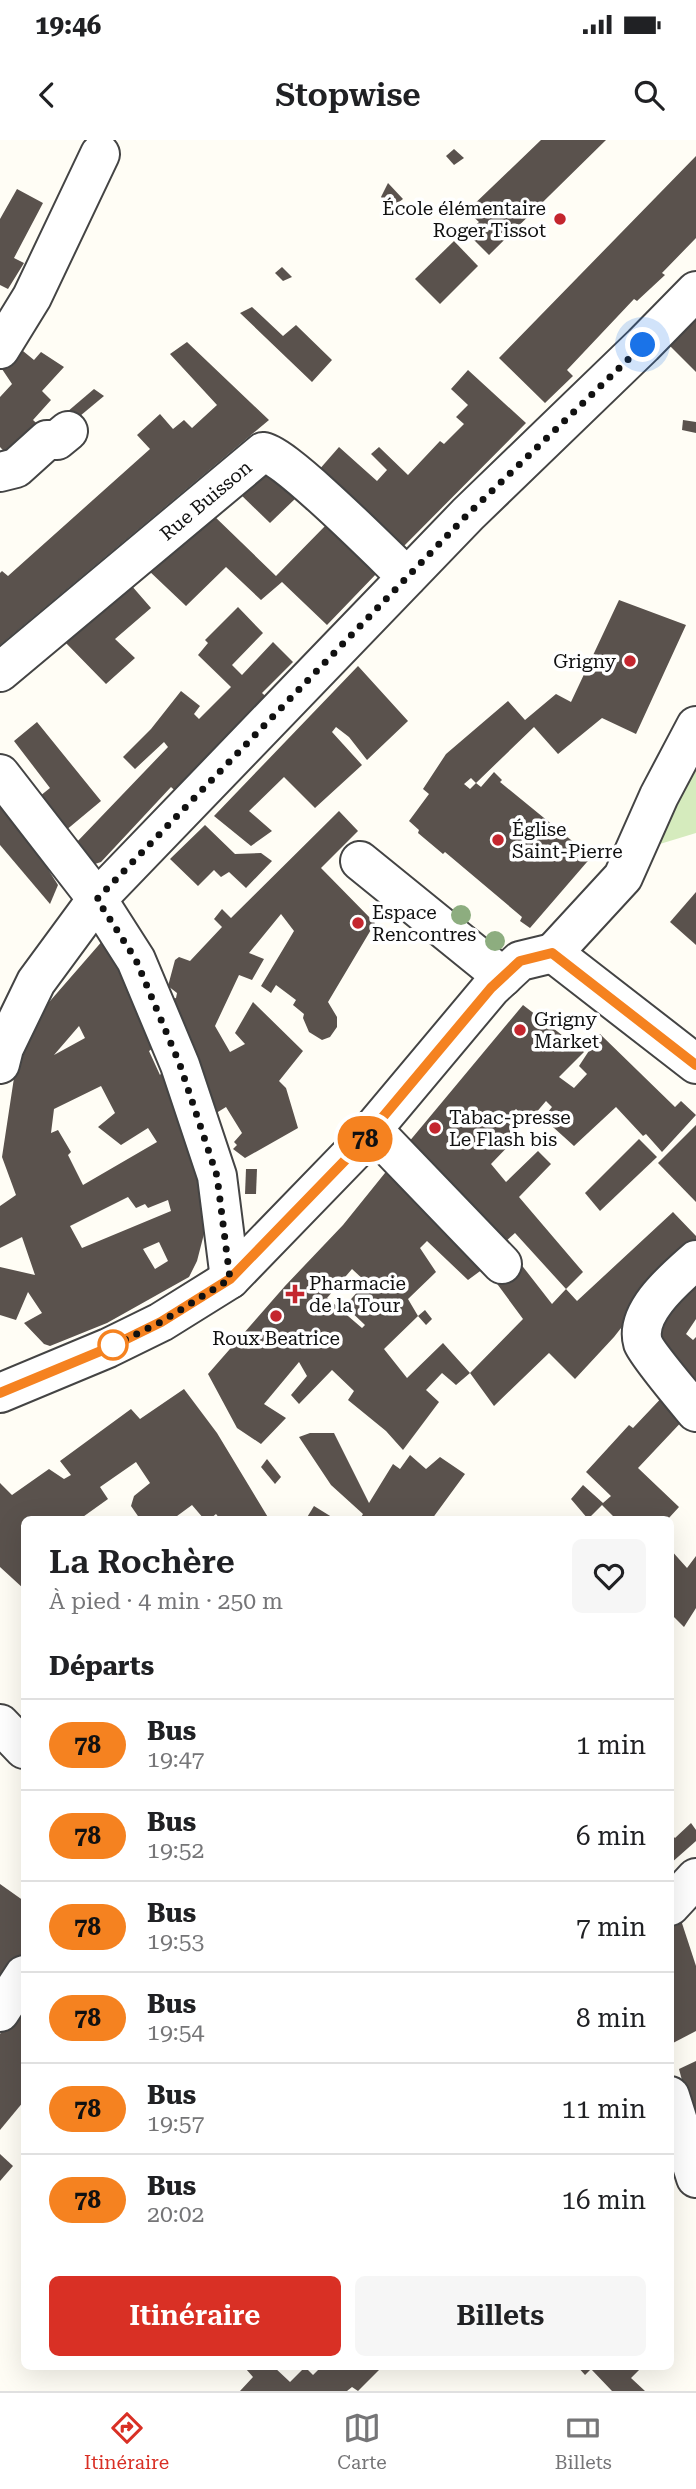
<!DOCTYPE html>
<html lang="fr">
<meta charset="utf-8">
<style>
:root{--surface:#fff;--page:#f6f6f6;--text:#202124;--muted:#757577;--line:#e0e0e0;--accent:#d93025}
body{margin:0;font-family:"Roboto Serif",serif;background:var(--page);color:var(--text);height:100vh;display:flex;flex-direction:column;font-size:26px;white-space:nowrap}
*{box-sizing:border-box;margin:0}
p{font-size:23px;color:var(--muted)}
.icon{flex:none;width:38px;height:38px;fill:none;stroke:currentColor;stroke-width:2;stroke-linecap:round;stroke-linejoin:round}
.map{position:relative;flex:1;overflow:hidden}
.panel{position:absolute;left:21px;top:1376px;width:653px;height:854px;display:flex;flex-direction:column;background:var(--surface);border-radius:10px;box-shadow:0 7px 28px #0002}
.panel>*{flex:none}
.badge{padding:0 14px;border-radius:23px;font-size:24px;line-height:46px}
.you{position:absolute;width:35px;height:35px;margin:-18px;border:5px solid #fff;border-radius:50%;background:#1a73e8;box-shadow:0 0 0 10px #1a73e833}
.map>.badge{position:absolute;translate:-50% -50%;box-shadow:0 0 0 4px #fff}
h2{padding:0 28px;font-size:26px;line-height:63px}
.round{display:grid;place-items:center;flex:none;width:74px;height:74px;border-radius:10px;background:var(--page)}
.summary{display:flex;align-items:center;justify-content:space-between;height:119px;padding:0 28px}
h1{font-size:33px;font-weight:600;line-height:52px}
.action{display:flex;gap:14px;margin-top:auto;padding:14px 28px}
.action a{flex:1;height:80px;border-radius:10px;background:var(--accent);color:#fff;font-size:28px;font-weight:600;line-height:80px;text-align:center}
.action a+a{background:var(--page);color:var(--text)}
ul{padding:0;list-style:none}
li{display:flex;align-items:center;gap:21px;height:91px;padding:0 28px;border-top:2px solid var(--line)}
li div{flex:1}
li b{display:block;font-size:26px}
li em{font-style:normal}
li .badge{min-width:77px;font-weight:700;text-align:center}
.status{display:flex;justify-content:space-between;align-items:center;height:49px;padding:0 35px;background:var(--surface);direction:ltr}
.status svg{height:19px;fill:currentColor}
header{display:flex;justify-content:space-between;align-items:center;height:91px;padding:0 28px;background:var(--surface);font-size:32px;font-weight:600}
.tabs{display:flex;justify-content:space-around;align-items:center;height:98px;border-top:2px solid var(--line);background:var(--surface);font-size:19px;color:var(--muted)}
.tabs a{display:grid;justify-items:center;gap:4px}
.tabs .on{color:var(--accent)}
.map>svg:first-child{display:block}
</style>
<div class="status"><b>19:46</b><svg viewBox="0 0 49 12"><path d="M0 12V9h3v3zM5 12V6h3v6zM10 12V3h3v9zM15 12V0h3v12zM26 1h20v11H26zM47 4h2v5h-2z"/></svg></div>
<header><svg class="icon" aria-label="back" viewBox="0 0 24 24"><path d="M15 5l-7 7 7 7"/></svg>Stopwise<svg class="icon" aria-label="search" viewBox="0 0 24 24"><circle cx="10" cy="10" r="6"/><path d="M15 15l6 6"/></svg></header>
<div class="map">
<svg width="696" height="2251" viewBox="0 0 696 2251">
<rect width="100%" height="100%" fill="#fffdf5"/>
<path fill="#d5ebbd" d="M696,627V693L650,707Z"/>
<g fill="#5a524d" fill-rule="evenodd">
<path d="M541,0H606L489,115L467,93L479,82L467,71Z"/>
<path d="M454,9L464,18L454,25L446,16Z"/>
<path d="M696,16V98L662,133L665,135L637,161L634,159L567,230L573,236L545,263L499,218Z"/>
<path d="M388,43L403,59L391,68L381,57Z"/>
<path d="M17,49L43,63L14,118L24,123L8,149L0,145V79Z"/>
<path d="M454,101L478,126L440,164L415,139Z"/>
<path d="M282,127L292,137L283,141L275,133Z"/>
<path d="M252,167L283,196L296,185L332,220L312,242L240,173Z"/>
<path d="M696,179V232L670,206Z"/>
<path d="M12,202L34,220L41,212L64,227L42,251L51,260L33,280L46,292L14,322L0,307V257L12,244L0,226Z"/>
<path d="M187,202L269,280L0,505V433L2,431L8,436L150,309L137,295L160,274L173,289L184,280L192,288L217,265L170,214Z"/>
<path d="M468,230L526,283L400,410L318,331L339,307L377,341L387,330L371,314L379,307L408,335L440,301L444,304L464,284L456,277L468,265L451,249Z"/>
<path d="M94,249L104,256L74,281L67,272Z"/>
<path d="M683,280L696,282V293L682,290Z"/>
<path d="M266,326L298,356L270,383L237,351Z"/>
<path d="M211,373L276,436L327,384L378,432L327,485L282,442L261,460L226,427L186,466L147,429Z"/>
<path d="M131,445L151,468L115,499L135,518L106,544L63,500Z"/>
<path d="M619,460L686,485L636,594L602,578L558,614L534,587L476,643L471,638L464,644L470,649L476,643L481,647L494,632L502,640L500,642L582,709L584,707L593,715L530,788L520,781L522,777L445,712L443,714L418,693L419,690L409,681L429,654L423,649L446,614L508,561L525,580L556,554L571,562Z"/>
<path d="M238,467L263,493L232,525L242,535L273,502L293,522L262,553L271,561L182,657L171,647L101,722L92,725L75,704L168,607L164,602L135,629L123,617L151,589L181,551L200,566L194,574L199,579L231,547L198,515L208,503L205,500Z"/>
<path d="M358,526L408,581L367,620L349,597L336,587L332,592L362,625L315,668L284,637L249,671L272,691L251,706L214,676Z"/>
<path d="M37,582L101,661L65,691L40,656L50,648L14,601Z"/>
<path d="M3,658L58,745L50,764L0,705V661Z"/>
<path d="M339,671L358,691L321,728L375,783L328,862L337,877V887L330,897L322,900L309,892L303,878L304,874L293,865L296,860L276,845L271,853L261,846L294,791L281,774L249,813L264,819L252,840L239,835L215,886L230,912L245,904L235,893L253,862L303,911L279,941L286,948L298,988L245,1018L233,1009L237,1005L234,1002L242,993L226,967L213,975L163,861L176,858L177,853L168,846L175,820L179,817L190,821L222,787L214,779L222,769L231,778Z"/>
<path d="M205,685L235,714L261,713L272,721L246,748L229,732L221,737L214,730L198,746L170,719Z"/>
<path d="M696,752V805L670,782Z"/>
<path d="M104,799L132,838L156,906L149,911L160,935L163,931L199,1013L205,1090L197,1121L189,1137L107,1183L50,1206L44,1204L24,1183L42,1173L28,1152L16,1180L0,1175V1127L35,1135L22,1097L0,1108V1066L16,1055L2,1017L17,918L37,876ZM79,886L85,898L54,915ZM101,946L115,973L98,987L121,1005L148,988L157,1002L83,1045L68,1015L71,1012L58,990L51,993L54,969ZM128,1057L136,1068L145,1064L148,1068L168,1060L171,1071L82,1108L70,1086ZM159,1102L168,1121L155,1129L143,1109Z"/>
<path d="M523,865L584,912L559,937L574,948L587,934L579,926L600,894L675,967L681,961L696,975L662,1012L646,994L643,996L616,967L574,1006L543,978L552,967L546,961L529,981L516,969L505,980L520,994L491,1024L506,1042L538,1011L551,1024L519,1057L583,1132L566,1149L515,1093L506,1101L403,1009Z"/>
<path d="M696,985V1062L658,1023Z"/>
<path d="M639,999L657,1017L600,1071L585,1053Z"/>
<path d="M393,1023L487,1126L468,1140L427,1101L420,1108L436,1132L408,1159L418,1176L425,1170L432,1179L426,1185L418,1176L384,1209L407,1238L443,1203L470,1233L456,1245L442,1233L426,1250L439,1262L403,1310L386,1291L348,1260L354,1251L332,1230L299,1264L291,1255L307,1236L299,1222L264,1264L286,1278L261,1304L237,1288L208,1234L285,1146L343,1085ZM352,1129L366,1142L345,1166L365,1185L362,1188L327,1158Z"/>
<path d="M246,1029H257L256,1054H245Z"/>
<path d="M673,1072L696,1096V1104L664,1133L614,1197L575,1239L549,1213L494,1266L470,1233L523,1179L495,1141L520,1123L552,1164L566,1149L577,1161Z"/>
<path d="M696,1135V1179L686,1194L693,1200L696,1197V1258L653,1194Z"/>
<path d="M184,1249L217,1293L269,1379H220L216,1374L210,1379H204L192,1365L173,1379H140L131,1366L134,1356L150,1343L136,1322L100,1347L108,1359L80,1379H24V1449L0,1427V1343L12,1355L49,1329L64,1339L71,1335L60,1321L131,1269L140,1279Z"/>
<path d="M668,1251L688,1275L638,1328L679,1367L668,1379H616L602,1365L588,1379L571,1359L583,1345L603,1363L611,1356L586,1332L629,1285L633,1288Z"/>
<path d="M310,1293H334L369,1363L393,1324L400,1329L410,1315L426,1329L440,1317L465,1334L432,1379H360L363,1374L331,1345L299,1297Z"/>
<path d="M267,1319L281,1337L275,1344L261,1327Z"/>
<path d="M314,1366L335,1379H306Z"/>
<path d="M670,1409L687,1428L696,1416V1468L684,1487L670,1473Z"/>
<path d="M691,1683L696,1690V1701L670,1724V1693L675,1698Z"/>
<path d="M0,1744L24,1761V1820L0,1855Z"/>
<path d="M678,1771L696,1826V1891L673,1903L670,1894V1779Z"/>
<path d="M24,1854V1961L0,1990V1894Z"/>
<path d="M696,1921V1989L695,1990L679,1929Z"/>
<path d="M0,2014L13,2026L0,2041Z"/>
<path d="M249,2226H273L290,2242L305,2227L313,2235L322,2226H383L358,2251L352,2247L347,2251H240L253,2237L246,2229Z"/>
<path d="M577,2226H643L631,2238L645,2251H612L591,2229L585,2235Z"/>
</g>
<g fill="none" stroke-linecap="round" stroke-linejoin="round">
<g stroke="#444" stroke-width="42">
<g id="street">
<path d="M0,209L32,157L100,14"/>
<path d="M0,332L16,328L47,300H57L68,291"/>
<path id="s1" d="M0,532L263,312C284,314 385,416 407,437"/>
<path d="M0,634L97,759L136,820L180,925L217,1036L230,1139"/>
<path d="M360,721L503,837"/>
<path d="M553,813L623,737L659,656L696,586"/>
<path d="M553,813L696,924"/>
<path d="M0,924L4,908L36,842L97,759L468,374L643,205L696,151"/>
<path d="M373,990L502,1124"/>
<path d="M696,1120C676,1138 634,1172 643,1203C647,1214 686,1260 696,1272"/>
<path d="M0,1253L108,1208L161,1182L230,1139L356,1009L491,848L520,821L553,813"/>
<path d="M0,1584L24,1609"/>
<path d="M670,1766L696,1738"/>
<path d="M0,1872L24,1835"/>
<path d="M670,1956L696,2038"/>
</g>
</g>
<use href="#street" stroke="#fff" stroke-width="38"/>
</g>
<g fill="#8dad7f">
<circle cx="461" cy="775" r="10"/>
<circle cx="495" cy="801" r="10"/>
</g>
<g fill="none" stroke-linecap="round" stroke-linejoin="round">
<g stroke="#fff" stroke-width="16">
<path id="line" d="M0,1253L108,1208L161,1182L230,1139L356,1009L491,848L520,821L552,813L696,925"/>
</g>
<use href="#line" stroke="#f58220" stroke-width="10"/>
<path stroke="#111" stroke-width="7" stroke-dasharray="0 12.6" d="M113,1205L108,1208L161,1182L230,1139L217,1036L180,925L136,820L97,759L468,374L643,205"/>
</g>
<g fill="#c4262e" stroke="#fff" stroke-width="2.5">
<circle cx="560" cy="79" r="7"/>
<circle cx="630" cy="521" r="7"/>
<circle cx="498" cy="700" r="7"/>
<circle cx="358" cy="783" r="7"/>
<circle cx="520" cy="890" r="7"/>
<circle cx="435" cy="988" r="7"/>
<path d="M291.5 1143.5h7v7h7v7h-7v7h-7v-7h-7v-7h7z"/>
<circle cx="276" cy="1176" r="7"/>
</g>
<circle fill="#fff" stroke="#f58220" stroke-width="3.5" cx="113" cy="1205" r="14"/>
<g text-anchor="middle" stroke-width="7" stroke-linejoin="round" paint-order="stroke">
<g font-size="19" fill="#111" stroke="#fff" text-anchor="start">
<text x="546" y="75" text-anchor="end">École élémentaire<tspan x="546" dy="22">Roger Tissot</tspan></text>
<text x="616" y="528" text-anchor="end">Grigny</text>
<text x="512" y="696">Église<tspan x="512" dy="22">Saint-Pierre</tspan></text>
<text x="372" y="779">Espace<tspan x="372" dy="22">Rencontres</tspan></text>
<text x="534" y="886">Grigny<tspan x="534" dy="22">Market</tspan></text>
<text x="449" y="984">Tabac-presse<tspan x="449" dy="22">Le Flash bis</tspan></text>
<text x="309" y="1150">Pharmacie<tspan x="309" dy="22">de la Tour</tspan></text>
<text x="276" y="1205" text-anchor="middle">Roux Beatrice</text>
</g>
<g font-size="19" fill="#111" stroke="#fff">
<text dy="7" stroke="none"><textPath href="#s1" startOffset="268">Rue Buisson</textPath></text>
</g>
</g>
</svg>
<div class="you" style="left:643px;top:205px"></div>
<b class="badge" style="left:365px;top:999px;background:#f58220;color:#111">78</b>
<section class="panel">
<div class="summary"><div><h1>La Rochère</h1><p>À pied · 4 min · 250 m</p></div><a class="round"><svg class="icon" aria-label="heart" viewBox="0 0 24 24"><path d="M12 20l-8-8c-3-5 5-10 8-4 3-6 11-1 8 4z"/></svg></a></div>
<h2>Départs</h2>
<ul>
<li><span class="badge" style="background:#f58220;color:#111">78</span><div><b>Bus</b><p>19:47</p></div><em>1 min</em></li>
<li><span class="badge" style="background:#f58220;color:#111">78</span><div><b>Bus</b><p>19:52</p></div><em>6 min</em></li>
<li><span class="badge" style="background:#f58220;color:#111">78</span><div><b>Bus</b><p>19:53</p></div><em>7 min</em></li>
<li><span class="badge" style="background:#f58220;color:#111">78</span><div><b>Bus</b><p>19:54</p></div><em>8 min</em></li>
<li><span class="badge" style="background:#f58220;color:#111">78</span><div><b>Bus</b><p>19:57</p></div><em>11 min</em></li>
<li><span class="badge" style="background:#f58220;color:#111">78</span><div><b>Bus</b><p>20:02</p></div><em>16 min</em></li>
</ul>
<div class="action"><a>Itinéraire</a><a>Billets</a></div>
</section>
</div>
<nav class="tabs">
<a class="on"><svg class="icon" aria-label="directions" viewBox="0 0 24 24"><path d="M12 3l9 9-9 9-9-9zM9 14v-3h6M13 9l2 2-2 2"/></svg>Itinéraire</a>
<a><svg class="icon" aria-label="map" viewBox="0 0 24 24"><path d="M3 6l6-2 6 2 6-2v14l-6 2-6-2-6 2zM9 4v14M15 6v14"/></svg>Carte</a>
<a><svg class="icon" aria-label="tickets" viewBox="0 0 24 24"><path d="M3 7h18v10H3zM15 7v10"/></svg>Billets</a>
</nav>
